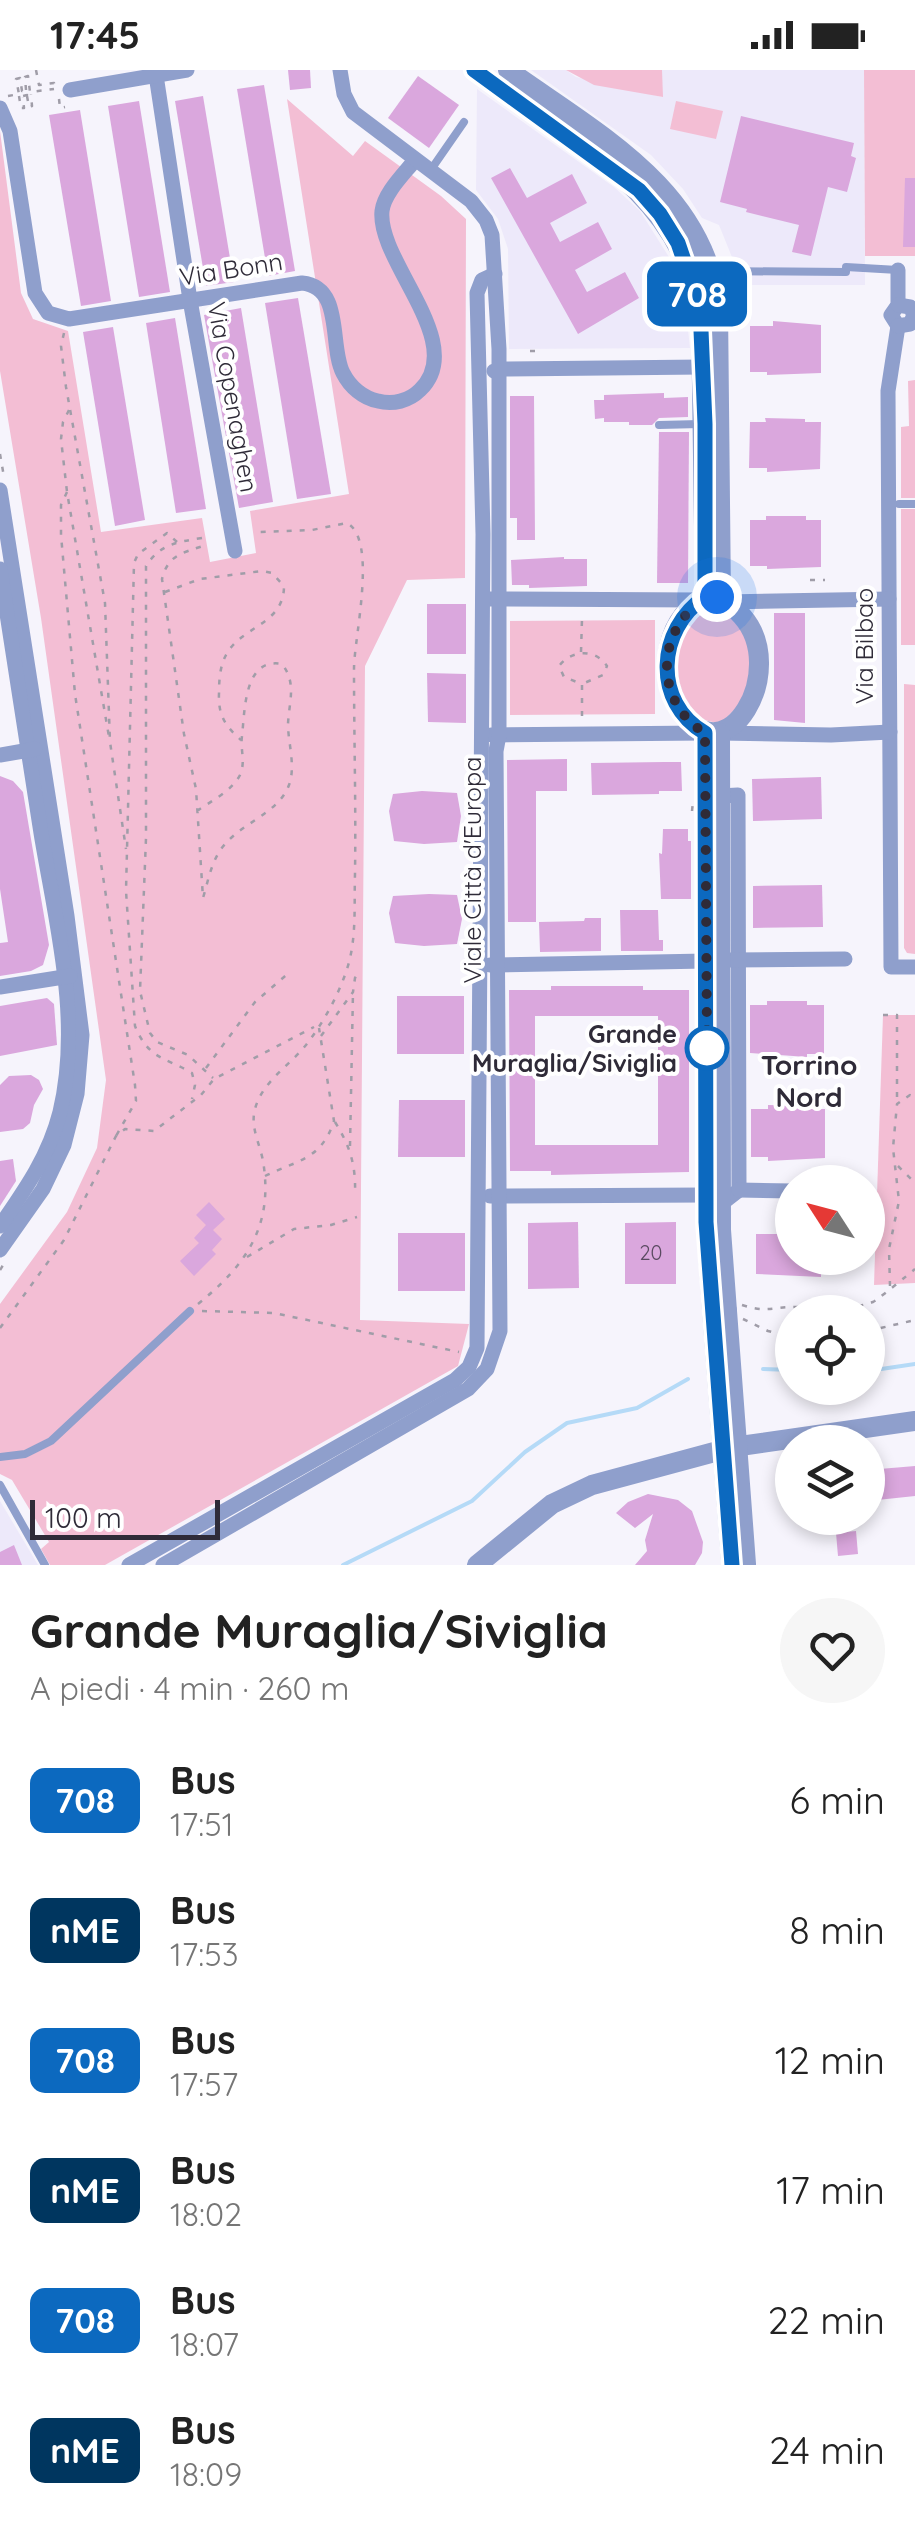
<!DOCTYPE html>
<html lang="it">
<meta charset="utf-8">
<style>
:root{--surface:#fff;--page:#f6f6f6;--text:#222;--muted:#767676}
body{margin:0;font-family:Quicksand,sans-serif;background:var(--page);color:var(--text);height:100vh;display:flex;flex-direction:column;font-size:38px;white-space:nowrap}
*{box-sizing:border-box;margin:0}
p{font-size:32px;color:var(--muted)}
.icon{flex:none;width:55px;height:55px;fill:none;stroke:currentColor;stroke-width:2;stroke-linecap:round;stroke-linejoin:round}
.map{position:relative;height:1495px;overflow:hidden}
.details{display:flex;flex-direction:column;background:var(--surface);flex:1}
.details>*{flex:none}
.badge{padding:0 20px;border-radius:15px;font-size:35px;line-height:65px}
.needle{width:65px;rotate:306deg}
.fabs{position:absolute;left:775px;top:1095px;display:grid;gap:20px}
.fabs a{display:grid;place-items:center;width:110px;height:110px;border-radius:50%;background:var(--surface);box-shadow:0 5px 15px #0003;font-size:50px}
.scale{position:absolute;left:30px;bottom:25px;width:190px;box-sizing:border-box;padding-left:10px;border:5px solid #2f2b38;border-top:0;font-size:28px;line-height:35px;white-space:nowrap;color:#2f2b38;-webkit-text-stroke:8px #fff;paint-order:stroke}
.you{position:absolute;width:50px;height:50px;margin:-25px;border:8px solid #fff;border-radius:50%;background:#1a73e8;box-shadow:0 0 0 15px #1a73e833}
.map>.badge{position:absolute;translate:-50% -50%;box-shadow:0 0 0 5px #fff}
.round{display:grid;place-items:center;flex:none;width:105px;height:105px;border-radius:52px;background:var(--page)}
.head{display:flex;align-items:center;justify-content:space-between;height:170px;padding:0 30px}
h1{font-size:48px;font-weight:700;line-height:75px}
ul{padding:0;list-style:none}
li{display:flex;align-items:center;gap:30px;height:130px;padding:0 30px}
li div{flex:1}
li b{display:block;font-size:38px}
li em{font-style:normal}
li .badge{min-width:110px;font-weight:700;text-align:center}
.status{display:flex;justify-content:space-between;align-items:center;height:70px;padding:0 50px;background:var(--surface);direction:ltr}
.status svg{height:28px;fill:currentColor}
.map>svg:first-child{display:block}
</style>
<div class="status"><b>17:45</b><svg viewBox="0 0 49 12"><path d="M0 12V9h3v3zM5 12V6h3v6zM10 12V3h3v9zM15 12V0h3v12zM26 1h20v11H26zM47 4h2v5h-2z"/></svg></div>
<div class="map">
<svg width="915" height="1495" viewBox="0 0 915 1495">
<rect width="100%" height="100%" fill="#f6f4fc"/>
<g fill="#ede9fa">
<path d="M531,0H566L576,7L662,27V0H864L865,215H729V208L740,207L719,155L702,148L683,119L651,85Z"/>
<path d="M477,19L614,117L640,141L669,187L685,232L690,278L509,279L508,179L498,149L476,120Z"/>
<path d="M0,1431L38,1495H0Z"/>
</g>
<g fill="#f3bed4">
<path d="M566,0H662L663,27L594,15Z"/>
<path d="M864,0H915V186H865Z"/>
<path d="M287,29L353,86L365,71L441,126L466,149L465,508L407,510L365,596L360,1250L469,1254L458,1296L105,1495H50L41,1479L49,1472L12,1410L0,1404V1234L67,1142L97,1078L106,1010L41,548L0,301V61L21,223L33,249L68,261L101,462L202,448L210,492L256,483L250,441L349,424Z"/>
<path d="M676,31L723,41L716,69L670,59Z"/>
<path d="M915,310V428H901V357L909,356L908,311Z"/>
<rect x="901" y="439" width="14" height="136"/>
<path d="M716,540C745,548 761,596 748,623C742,634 729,644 721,654L696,648C689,636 678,620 675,606C671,579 688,541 716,540Z"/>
<path d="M655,550V644L510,645V551Z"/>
<path d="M904,614L915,615V884L907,883L904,878Z"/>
<path d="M883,945H915V1213L874,1215Z"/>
</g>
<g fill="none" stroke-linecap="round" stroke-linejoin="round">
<g stroke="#b5daf7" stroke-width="4">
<path d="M763,1299L792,1300"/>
<path d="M868,1301L915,1294"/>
<path d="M343,1495L472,1431L525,1382L567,1353L637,1338L688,1309"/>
</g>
</g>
<g fill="#daa7dd" fill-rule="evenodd">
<path d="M288,0H310L311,18L290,20Z"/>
<path d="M418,6L459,35L429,78L388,48Z"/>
<path d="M264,15L295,201L268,206L237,19Z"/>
<path d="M203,26L234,212L206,216L175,31Z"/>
<path d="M139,31L170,222L139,227L108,36Z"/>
<path d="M80,40L111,231L81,236L49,45Z"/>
<path d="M741,46L854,73L851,86L856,88L847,122L828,117L811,186L792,182L799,155L746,142L747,139L720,132Z"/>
<path d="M510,98L527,128L572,104L587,133L550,153L560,172L598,152L612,179L575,200L587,222L625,202L639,228L578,264L491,108Z"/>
<path d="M905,108H915V177H903Z"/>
<path d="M298,228L331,424L297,429L265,233Z"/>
<path d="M241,238L273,432L239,438L204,245Z"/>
<path d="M175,248L206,439L176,443L146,253Z"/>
<path d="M773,251L821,255V303L767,305V302H750V256H773Z"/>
<path d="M113,257L145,450L115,456L83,262Z"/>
<path d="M664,323V328L688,327V347L659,348L652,355H629V352H604V348L595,349L594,330H604V325Z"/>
<path d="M510,326H534L535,470H517V448H510Z"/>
<path d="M765,348L805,349V352H821L820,399L767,402V398H749L750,352H766Z"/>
<path d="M659,362H689L688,513H657Z"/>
<path d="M766,446H806V450H821V497L767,499V496H750V450H766Z"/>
<path d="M564,487V489H587V516L529,518V515H512L511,490Z"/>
<rect x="427" y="534" width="39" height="50"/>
<path d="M774,543H805V653L774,650Z"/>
<path d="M427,603L466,604V653L428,652Z"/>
<path d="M567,689V721H536V852H508L507,690Z"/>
<path d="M664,692H681L682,721H659V724L592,725L591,693Z"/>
<path d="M0,706L13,711L23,722L49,875L43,895L31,901L0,906V873L8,872L0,819Z"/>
<path d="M821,707L822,749L753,751L752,709Z"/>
<path d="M422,721L457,723L461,746L457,772L424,774L394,771L389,741L393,724Z"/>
<path d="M663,759H688V771H691V829H661L659,783L662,784Z"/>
<path d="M822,815L823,857L753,858V816Z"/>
<path d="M429,824L457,825L462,849L457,874L424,876L395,873L389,843L393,826Z"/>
<path d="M620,840H658L659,870H663V881H621Z"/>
<path d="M585,848H601V881L540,882L539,852L584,851Z"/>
<path d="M551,916H643V920H689V1102L551,1105V1101H510L509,920H551ZM535,946H658V1075H535Z"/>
<rect x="397" y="926" width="67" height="58"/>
<path d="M47,928L54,934L57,975L0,986V936Z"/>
<path d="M767,931H807V935H824V984H807V987L750,983V935H767Z"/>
<path d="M31,1005L39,1010L43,1019L34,1035L30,1053L23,1059L0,1062V1015L9,1006Z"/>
<path d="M399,1030H465V1087H398Z"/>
<path d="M768,1035L808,1036V1039H825V1088L768,1091V1087H751V1039H768Z"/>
<path d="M13,1089L16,1111L0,1136V1091Z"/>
<path d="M209,1132L225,1149L213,1160L222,1169L212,1180L216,1184L194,1206L180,1191L199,1173L194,1168L206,1155L196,1145Z"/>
<path d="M578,1152L579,1218L528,1219V1153Z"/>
<path d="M676,1152V1214H625V1153Z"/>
<rect x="398" y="1163" width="67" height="58"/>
<path d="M756,1164H792V1188H821V1207L756,1204Z"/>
<path d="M915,1396V1426L868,1431V1400Z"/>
<path d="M648,1424L678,1430L692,1441L703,1472L702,1483L695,1495H635L647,1481L645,1470L653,1444L635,1458L616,1443L628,1432Z"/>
<path d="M856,1461L858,1484L838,1486L836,1463Z"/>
<path d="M14,1475L22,1495H0V1482Z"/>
</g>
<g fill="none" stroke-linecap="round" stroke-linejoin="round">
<g stroke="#a09da8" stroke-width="2.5" stroke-dasharray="5 8" stroke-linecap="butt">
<path d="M36,0L39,15L54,13L55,19"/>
<path d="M26,20L25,7L28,6L30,22L54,19"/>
<path d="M8,26L19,24L16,9L20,8L22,21L26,20L27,25L23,26L22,21"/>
<path d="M19,26L21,38H24L23,27"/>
<path d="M27,26L29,37L32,36L31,24"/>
<path d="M59,29L60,38L65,37"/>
<path d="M64,263L61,276L66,317L105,533L110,672L126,779"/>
<path d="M530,281H542"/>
<path d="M69,340L63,352L61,369L67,422L109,667"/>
<path d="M0,384L4,407"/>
<path d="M67,422L61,435V465L75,624L135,1015L136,1031L116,1066"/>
<path d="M202,468C177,472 160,474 146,496V768L140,921L150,963L157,972L188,985L213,1008"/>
<path d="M177,472L167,463L138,484L134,493L126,821L135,956C149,990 165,987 192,1003L195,1015L192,1029"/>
<path d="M810,510H825"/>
<path d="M165,522L200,509L262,501L272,503L284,516C284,555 241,556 226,585C220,596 219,610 219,623C218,645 225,656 241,670"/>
<path d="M581,582L582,549"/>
<path d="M582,646V614L564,607L559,596C571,580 595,578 607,596L603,605L582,614"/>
<path d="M197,741C211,731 232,721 240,705C246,691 240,680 242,666C245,640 244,587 282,594C297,613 289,632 288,654C288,673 296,696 289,715C279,742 245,752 227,772C212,787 209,808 203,828L196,719L184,664L162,509C168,485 182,483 203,476"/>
<path d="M692,741L693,731"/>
<path d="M883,945H897V1032"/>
<path d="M321,966L353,922L355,908L360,900"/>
<path d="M206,998L255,932L291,901"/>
<path d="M335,1052C350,1076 356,1095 355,1124"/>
<path d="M350,1076L353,922"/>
<path d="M898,1096L915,1113"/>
<path d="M265,1106C298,1090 321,1090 334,1051L319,958"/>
<path d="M247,1187L294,1159L331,1155L357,1147"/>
<path d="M0,1200L5,1192"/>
<path d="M890,1216L889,1179L899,1131L893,1078L897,1034L910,1025L915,1028"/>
<path d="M198,1234C246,1195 274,1156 263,1091C260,1074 250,1057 255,1039C262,1012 289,996 306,975C323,953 337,928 346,902C357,871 354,837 355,804C356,735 354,667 354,599C354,567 378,470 347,453L312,460L258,462"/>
<path d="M742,1235C766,1243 772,1237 795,1237C821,1237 848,1241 873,1232C876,1231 909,1204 915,1199"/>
<path d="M202,1241L274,1243L459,1282"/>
<path d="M743,1249L768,1261L792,1267"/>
<path d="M0,1258L64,1170L116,1066L125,1059L154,1061L201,1025L214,1009L314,957"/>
<path d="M868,1261L915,1250"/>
</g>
<g stroke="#8f9fcc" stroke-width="8">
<path d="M430,101L464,52"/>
<path d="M712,201L846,202V197L898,200"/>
<path d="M659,355L700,354"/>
<path d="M899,434H915"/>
<path d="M0,1387L25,1384L51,1371L190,1241"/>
<path d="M0,1415L45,1495"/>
</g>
<g stroke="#8f9fcc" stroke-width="15">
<path d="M156,5L190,230L235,481"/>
<path d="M70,20L187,0"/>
<path d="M0,38L10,61L35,223L48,243L69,249L302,213C344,217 329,276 343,303C350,317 363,328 378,331C393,335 409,331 420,320C469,273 377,192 382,141C384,123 404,104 415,90"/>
<path d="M898,256L888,321L891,897H915"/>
<path d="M898,256L891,245L898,235V200"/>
<path d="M898,256L910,254L914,245L910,237L898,235"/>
<path d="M494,301L504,299L703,297"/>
<path d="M0,420L67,846L82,965L77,1024L64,1075L43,1119L0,1180"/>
<path d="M0,499C14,587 27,675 41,763C56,854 82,950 60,1042C49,1086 25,1120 0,1156"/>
<path d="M490,529L701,530"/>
<path d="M725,532L889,529"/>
<path d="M720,663L831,665L890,662"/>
<path d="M491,665L705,663"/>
<path d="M0,685L35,679"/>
<path d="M720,726L738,725L739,1120L721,1134"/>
<path d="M730,890L845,889"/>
<path d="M490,895L706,891"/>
<path d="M0,917L70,906"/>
<path d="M739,1120L792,1121"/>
<path d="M490,1126L706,1125"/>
<path d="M129,1495L455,1310L469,1297L477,1278L483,464L477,223L482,210L495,204"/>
<path d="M163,1495L468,1319L487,1299L500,1261L496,681L499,665V279L492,165L486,150L471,131L353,42L344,24L340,0"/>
</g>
<g stroke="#8f9fcc" stroke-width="20">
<path d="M474,0C566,66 683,121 701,245L705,527"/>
<path d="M508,0C596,63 705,119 718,238L721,529"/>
<path d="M709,526C723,527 733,536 742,546C790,600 726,710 680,639C656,603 666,543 709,526Z"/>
<path d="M705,663L706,706"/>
<path d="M720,663L721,1160L727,1241"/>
<path d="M706,760L707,946"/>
<path d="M707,1080L706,1152L712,1240"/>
<path d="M477,1495L552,1434L592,1415L733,1377L915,1351"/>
</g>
<g stroke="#8f9fcc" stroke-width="20">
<path d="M712,1240L731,1490"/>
<path d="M727,1241L746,1494"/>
</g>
</g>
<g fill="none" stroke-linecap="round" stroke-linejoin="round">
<g stroke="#fff" stroke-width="22">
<path id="line" d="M474,0L639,120L660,144L678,173L700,237L705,354V527C657,559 652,632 705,663L706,1152L732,1495"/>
</g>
<use href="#line" stroke="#0c69bf" stroke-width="15"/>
<path stroke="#2f2b38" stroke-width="10" stroke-dasharray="0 18" d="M707,978L705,663C663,638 655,583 685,546C694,535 702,526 717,527"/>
</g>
<circle fill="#fff" stroke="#0c69bf" stroke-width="5" cx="707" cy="978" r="20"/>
<g text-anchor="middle" stroke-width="8" stroke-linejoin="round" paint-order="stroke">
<g font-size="20" fill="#5a4a61">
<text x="651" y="1190">20</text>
</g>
<g font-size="25" fill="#2f2b38" stroke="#fff">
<text transform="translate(231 199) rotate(-9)" y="9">Via Bonn</text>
<text transform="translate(233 327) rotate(80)" y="9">Via Copenaghen</text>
<text transform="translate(864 576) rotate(-90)" y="9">Via Bilbao</text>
<text transform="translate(472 800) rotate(-90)" y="9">Viale Città d'Europa</text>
</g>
<g font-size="25" font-weight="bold" fill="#2f2b38" stroke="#fff" text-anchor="end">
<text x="677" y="973">Grande<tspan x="677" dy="29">Muraglia/Siviglia</tspan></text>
</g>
<g font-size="28" font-weight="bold" fill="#2f2b38" stroke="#fff">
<text x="809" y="1005">Torrino<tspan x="809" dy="32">Nord</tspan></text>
</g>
</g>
</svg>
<div class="fabs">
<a><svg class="needle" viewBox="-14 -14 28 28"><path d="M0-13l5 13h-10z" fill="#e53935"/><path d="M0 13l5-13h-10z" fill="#767676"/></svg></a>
<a><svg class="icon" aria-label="locate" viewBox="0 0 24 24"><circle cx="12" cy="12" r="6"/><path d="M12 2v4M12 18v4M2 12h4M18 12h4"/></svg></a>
<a><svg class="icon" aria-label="layers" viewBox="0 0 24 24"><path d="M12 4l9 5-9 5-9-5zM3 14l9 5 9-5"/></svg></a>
</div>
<div class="scale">100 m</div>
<div class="you" style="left:717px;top:527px"></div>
<b class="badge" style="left:697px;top:224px;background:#0c69bf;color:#fff">708</b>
</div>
<section class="details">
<div class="head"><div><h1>Grande Muraglia/Siviglia</h1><p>A piedi · 4 min · 260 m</p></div><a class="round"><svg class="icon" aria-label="heart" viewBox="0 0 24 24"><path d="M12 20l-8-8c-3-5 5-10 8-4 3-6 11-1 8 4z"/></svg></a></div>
<ul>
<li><span class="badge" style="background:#0c69bf;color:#fff">708</span><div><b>Bus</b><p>17:51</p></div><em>6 min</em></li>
<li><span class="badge" style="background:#00365f;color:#fff">nME</span><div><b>Bus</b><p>17:53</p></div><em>8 min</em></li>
<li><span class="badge" style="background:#0c69bf;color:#fff">708</span><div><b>Bus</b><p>17:57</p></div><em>12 min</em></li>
<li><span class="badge" style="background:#00365f;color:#fff">nME</span><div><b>Bus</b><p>18:02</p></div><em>17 min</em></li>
<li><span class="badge" style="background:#0c69bf;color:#fff">708</span><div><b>Bus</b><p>18:07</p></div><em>22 min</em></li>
<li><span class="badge" style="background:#00365f;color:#fff">nME</span><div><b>Bus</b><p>18:09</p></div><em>24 min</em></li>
</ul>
</section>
